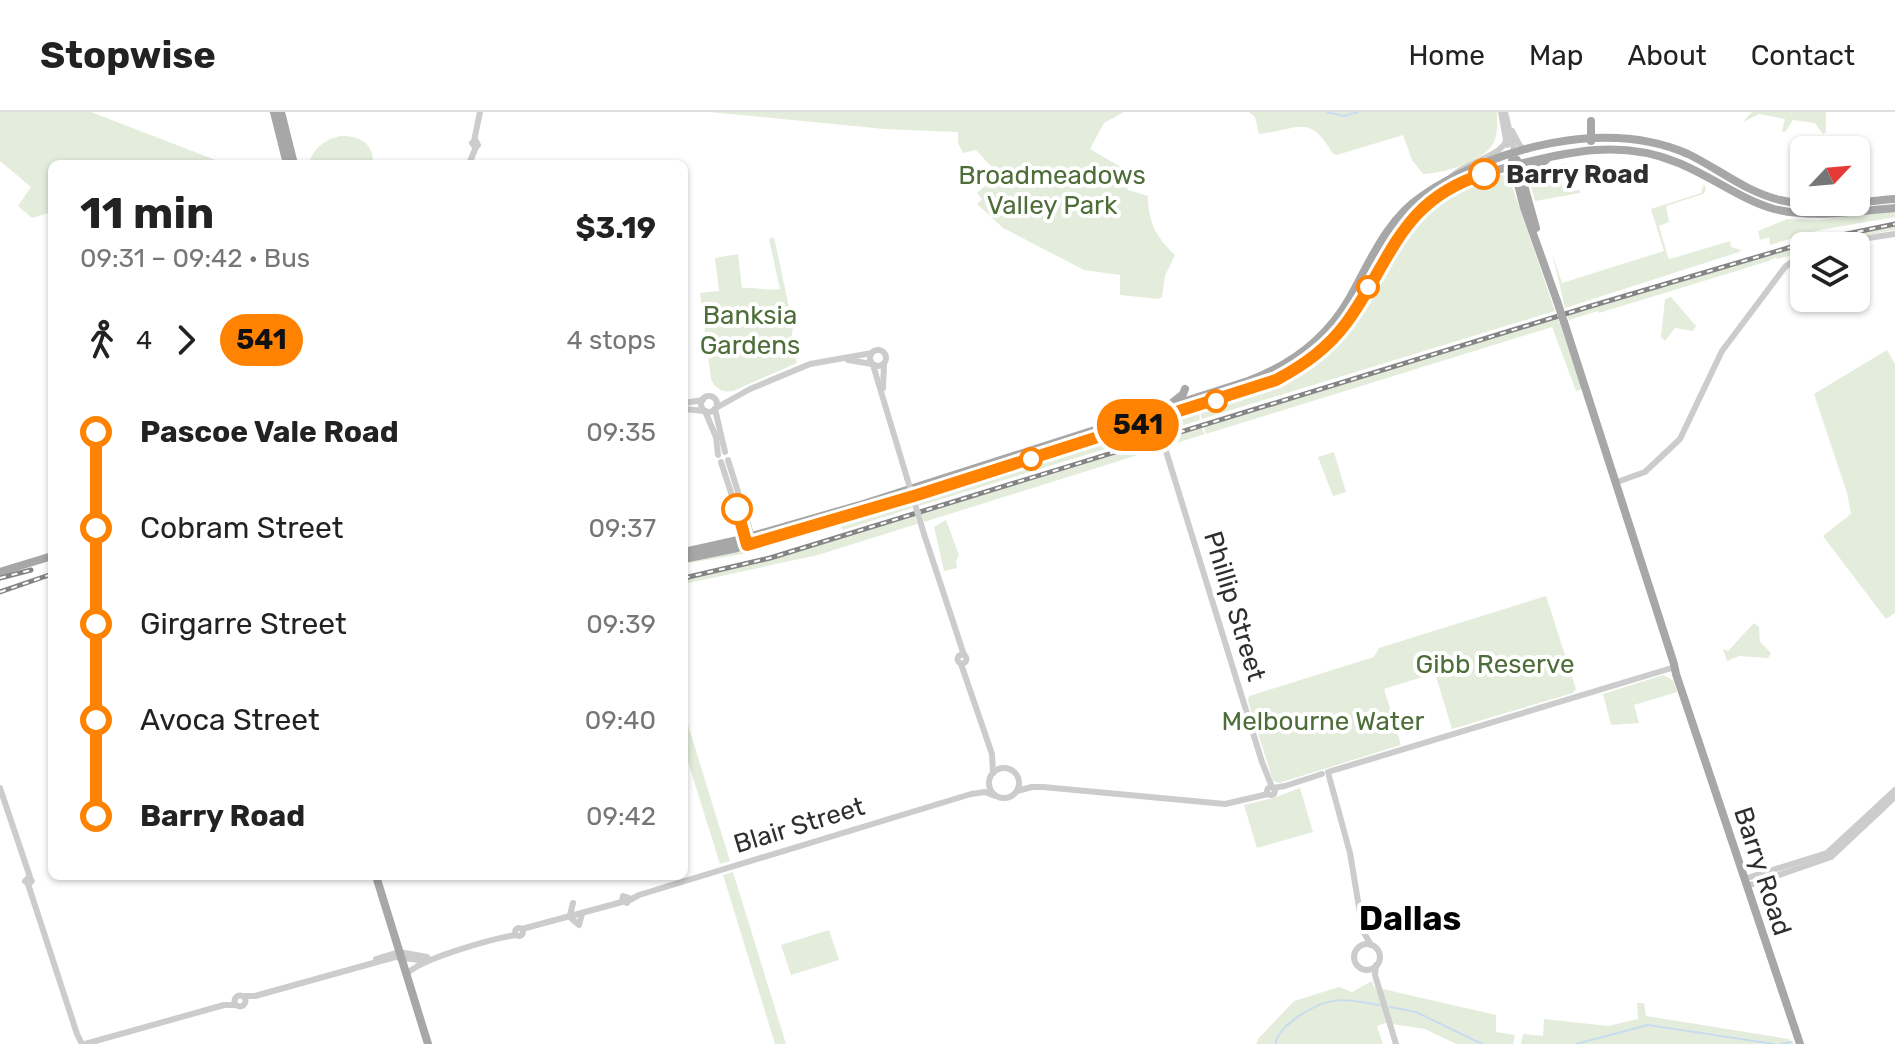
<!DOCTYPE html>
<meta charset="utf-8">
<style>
:root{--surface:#fff;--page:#f6f6f6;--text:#222;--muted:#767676;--line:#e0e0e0}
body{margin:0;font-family:Rubik,sans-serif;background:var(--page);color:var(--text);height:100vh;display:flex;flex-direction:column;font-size:30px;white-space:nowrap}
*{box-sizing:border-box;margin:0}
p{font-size:26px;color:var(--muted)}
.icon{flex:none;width:44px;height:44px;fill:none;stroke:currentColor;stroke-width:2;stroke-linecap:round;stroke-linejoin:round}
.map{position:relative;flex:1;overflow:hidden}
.panel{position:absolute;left:48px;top:48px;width:640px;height:720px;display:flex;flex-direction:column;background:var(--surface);border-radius:12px;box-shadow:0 2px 6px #0004}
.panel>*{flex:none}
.badge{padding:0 16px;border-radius:26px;font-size:28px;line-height:52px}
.needle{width:52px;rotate:64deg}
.controls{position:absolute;left:1790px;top:24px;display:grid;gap:16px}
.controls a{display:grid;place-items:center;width:80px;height:80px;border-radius:12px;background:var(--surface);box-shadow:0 2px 6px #0004;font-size:40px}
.map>.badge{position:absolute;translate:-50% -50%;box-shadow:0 0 0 4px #fff}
.legs{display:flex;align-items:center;gap:12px;height:88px;padding:0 32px;font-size:26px}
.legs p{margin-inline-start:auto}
.headline{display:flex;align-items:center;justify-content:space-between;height:136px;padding:0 32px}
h1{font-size:44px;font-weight:700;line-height:60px}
ul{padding:0 32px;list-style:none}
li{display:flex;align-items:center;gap:28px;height:96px;font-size:30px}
li i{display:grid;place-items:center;width:12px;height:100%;margin:0 10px;background:currentColor}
li i::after{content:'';width:20px;height:20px;margin:-10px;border:6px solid;border-radius:50%;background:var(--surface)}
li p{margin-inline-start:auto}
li:first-child i{background:linear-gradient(#0000 50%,currentColor 0)}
li:last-child i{background:linear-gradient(currentColor 50%,#0000 0)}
header{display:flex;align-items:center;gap:48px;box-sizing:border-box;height:112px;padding:0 40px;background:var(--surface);border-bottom:2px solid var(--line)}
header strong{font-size:38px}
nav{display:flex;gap:44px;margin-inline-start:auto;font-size:28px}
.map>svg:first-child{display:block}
</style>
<header>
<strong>Stopwise</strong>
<nav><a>Home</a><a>Map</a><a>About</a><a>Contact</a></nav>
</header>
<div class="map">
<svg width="1895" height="932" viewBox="0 0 1895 932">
<rect width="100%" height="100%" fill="#fff"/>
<g fill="#e4eddc">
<path d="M0,0H91L226,52H52V100L32,106L18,94L31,75L0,49Z"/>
<path d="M710,0H1124L1104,11L1090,37L1124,57L1128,78L1148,84C1148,110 1156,125 1175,143L1165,164L1162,185L1159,187L1120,183V163L1084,158L1003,116L977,92L982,87L977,81L998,62L976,38L963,41L958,31V20L884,17Z"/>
<path d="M1249,0H1497C1497,10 1498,23 1493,32C1481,51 1444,61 1423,62L1412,48L1403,23L1337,43L1333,42C1309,0 1299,18 1259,22L1255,5Z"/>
<path d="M1752,0H1826V20L1823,22L1815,11L1793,8L1785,20L1782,19L1785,7L1759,2L1743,10Z"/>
<path d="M340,24C359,23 374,31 373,52H309C313,36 324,28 340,24Z"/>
<path d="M1572,49L1560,54L1563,80L1580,78V81L1535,89L1528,64Z"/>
<path d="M1497,62L1505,64L1512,74L1555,199L1202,307L1200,297C1251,280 1302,266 1340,226C1362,202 1375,169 1391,142C1415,103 1454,75 1497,62Z"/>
<path d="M1704,72L1706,78L1703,82L1666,94L1669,110L1659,114L1668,145L1670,147L1730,129L1731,135L1741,138L1739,140L1565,196L1552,141L1562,171L1664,139L1651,97L1701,81Z"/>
<path d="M1895,99V105L1820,118L1770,133L1769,125L1760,128L1758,119L1787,107L1819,108Z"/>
<path d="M1895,114V118L1804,134L1796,142L1777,147L1776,145L1769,149L1599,201L1598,199L1569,208L1567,203L1816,130Z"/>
<path d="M774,125L793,214L791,228L797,251L733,279C723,281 715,277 711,267L700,181L719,179L715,146L738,142L742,176C756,175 766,179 780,177L769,127Z"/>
<path d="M1671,185L1696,214L1693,219L1675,216L1665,229L1661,225L1665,187Z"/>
<path d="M1558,206L1582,277L1576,279L1552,215L1206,322L1204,315Z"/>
<path d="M1887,238L1895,252V501L1886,507L1823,424L1851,402L1847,381L1814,282Z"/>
<path d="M1199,297L1200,308L919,394L916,386L1022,352L1037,351L1045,345Z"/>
<path d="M1201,316L1205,322L924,410L921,402Z"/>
<path d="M1334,340L1346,380L1333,384L1318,345Z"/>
<path d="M910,387L912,396L843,418L840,414L753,440L684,452Z"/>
<path d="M915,404L917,412L818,443L684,472V468L756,452Z"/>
<path d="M946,408L959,443L956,449L957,456L944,459L934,415Z"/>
<path d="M1546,484L1576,577L1573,581L1452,617L1435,561L1384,577L1401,633L1279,671L1273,669L1248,589L1249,584L1374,545L1379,536Z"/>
<path d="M1754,511L1759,515L1760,530L1771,541L1768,546L1739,544L1727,549L1723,537L1728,539Z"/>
<path d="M1663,563L1674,569L1677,580L1634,593L1639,611L1611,613L1603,582Z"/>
<path d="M684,600L730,749L720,752L684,637Z"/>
<path d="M1300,676L1313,720L1257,736L1244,693L1273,686Z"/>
<path d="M733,760L786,932H775L723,763Z"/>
<path d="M829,818L839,848L791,863L781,833Z"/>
<path d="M1372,869L1374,875L1496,903V920L1515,923L1513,932H1456L1425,917L1385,911L1377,914L1383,932H1256L1258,927L1294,889L1339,875L1352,880Z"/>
<path d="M1637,891H1644L1646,904L1789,927L1793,932H1521L1523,922L1543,924L1544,907L1608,914L1638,907Z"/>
</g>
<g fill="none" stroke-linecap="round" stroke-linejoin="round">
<g stroke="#c7dcee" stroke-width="2">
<path d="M1327,0L1344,4L1358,0"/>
<path d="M1390,895L1416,900L1482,932"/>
<path d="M1275,932C1279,918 1288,912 1299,904C1328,884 1345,886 1379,893"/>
<path d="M1576,932L1648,913L1774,932"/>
<path d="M1780,932L1792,930"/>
</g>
<g stroke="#ccc" stroke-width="6">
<path d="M1501,0L1507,33"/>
<path d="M1505,0L1515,42"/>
<path d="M1512,19L1520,34L1527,38"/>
<path d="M474,29L480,0"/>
<path d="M476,29L478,33L475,35L472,31Z"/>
<path d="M469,52L476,35"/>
<path d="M1453,63C1468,51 1500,44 1506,29"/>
<path d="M1842,130L1895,122"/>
<path d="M1830,134L1838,131"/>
<circle cx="878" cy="246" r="8"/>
<path d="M848,248L872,252"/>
<path d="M873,253L907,366"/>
<path d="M883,276L884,252"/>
<circle cx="709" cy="292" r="8"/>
<path d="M684,291L703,288"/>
<path d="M716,296L750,277L810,252L872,241"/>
<path d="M684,297L704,299"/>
<path d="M715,297L725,340"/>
<path d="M705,299L716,325L718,343"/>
<path d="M1165,336L1262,650L1272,675"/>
<path d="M728,348L753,428"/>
<path d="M721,350L746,427"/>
<path d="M1617,370L1645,360L1680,327L1722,239L1785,155L1804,141"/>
<path d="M924,422L964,543"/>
<circle cx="962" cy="547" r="4.5"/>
<path d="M961,552L992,642L993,661"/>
<circle cx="1004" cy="671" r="15"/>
<path d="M1328,660L1675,555"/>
<path d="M1329,664L1350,741L1363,819L1371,833"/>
<circle cx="1271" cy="679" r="4"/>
<path d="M0,676L30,765"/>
<path d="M1273,676L1285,674L1322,662"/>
<path d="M1017,679L1032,675H1043L1225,692L1268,682"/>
<path d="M29,765L32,769L29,772L25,769Z"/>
<path d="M1744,767L1827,741L1895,678"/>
<path d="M28,772L77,922L81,930"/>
<path d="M1747,774L1831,745L1895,685"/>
<path d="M623,784L629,786L627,791L622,789Z"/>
<path d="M628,789L639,783L971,682L985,680L995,684"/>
<path d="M570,803L573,791"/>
<path d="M571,806L579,813L582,802"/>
<circle cx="519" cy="820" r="4"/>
<path d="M522,817L622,790"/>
<circle cx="1367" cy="845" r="13"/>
<path d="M376,847L399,840L427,845"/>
<path d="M1376,853L1375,863L1396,932"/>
<path d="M406,863C418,847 495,826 516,823"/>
<circle cx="240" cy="889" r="5.5"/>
<path d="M243,884H255L395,845L427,849"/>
<path d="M85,932L224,893H236"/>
</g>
<g stroke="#a7a7a7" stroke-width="8">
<path d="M274,0L287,52"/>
<path d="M281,0L294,52"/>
<path d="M1591,9V29"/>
<path d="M1517,48L1536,116"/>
<path d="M1512,49L1524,96L1557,189"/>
<path d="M1524,67L1528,59L1546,48"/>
<path d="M1564,210L1674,552L1676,562L1800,932"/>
<path d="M1173,290L1183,282L1185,277"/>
<path d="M684,440L738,428L863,392L1248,269C1291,253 1326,227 1349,187C1370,150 1386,108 1422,84C1493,35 1607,6 1688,42C1719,57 1746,80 1780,88C1819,97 1856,90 1895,87"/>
<path d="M684,447L737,436L830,409L1276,268C1303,254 1328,236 1346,211C1379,167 1393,112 1442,81C1465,66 1490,60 1516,53C1570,39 1622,28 1676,50C1710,63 1739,87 1774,97C1813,107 1856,99 1895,96"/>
<path d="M0,460L52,444"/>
<path d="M376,764L428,932"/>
</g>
<g stroke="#848484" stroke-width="5">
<g id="rail">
<path d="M0,466L31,458"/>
<path d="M684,466L770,446L1591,194L1808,130L1895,112"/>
<path d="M0,480L52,462"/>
</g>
</g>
<use href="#rail" stroke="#fff" stroke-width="2" stroke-dasharray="6" stroke-linecap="butt"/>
<path stroke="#ccc" stroke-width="6" d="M907,366L924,422"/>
<path stroke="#a7a7a7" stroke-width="8" d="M1557,189L1564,210"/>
</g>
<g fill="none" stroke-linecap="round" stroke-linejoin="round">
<g stroke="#fff" stroke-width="18">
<path id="line-1" d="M737,397L747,433L917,383L1276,268C1304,253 1328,236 1347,210C1392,148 1400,88 1484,62"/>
</g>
<use href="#line-1" stroke="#ff8200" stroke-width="12"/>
</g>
<g fill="#fff" stroke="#ff8200" stroke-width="4">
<circle cx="1484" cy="62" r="14"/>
<circle cx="1368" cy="175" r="10"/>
<circle cx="1216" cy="289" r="10"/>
<circle cx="1031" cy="347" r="10"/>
<circle cx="737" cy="397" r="14"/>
</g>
<g text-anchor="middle" stroke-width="8" stroke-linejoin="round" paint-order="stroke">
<g font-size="26" font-weight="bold" fill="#2f2f2f" stroke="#fff" text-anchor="start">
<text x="1506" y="71">Barry Road</text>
</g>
<g font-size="26" fill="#4e6e39" stroke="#fff">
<text x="1052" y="72">Broadmeadows<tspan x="1052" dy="30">Valley Park</tspan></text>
<text x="750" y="212">Banksia<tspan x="750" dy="30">Gardens</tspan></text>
<text x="1495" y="561">Gibb Reserve</text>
<text x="1323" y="618">Melbourne Water</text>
</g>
<g font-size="26" fill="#2f2f2f" stroke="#fff">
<text transform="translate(1235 494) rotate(73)" y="9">Phillip Street</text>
<text transform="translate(799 713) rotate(-17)" y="9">Blair Street</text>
<text transform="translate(1763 759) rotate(72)" y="9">Barry Road</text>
</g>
<g font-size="34" font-weight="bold" fill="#000" stroke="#fff">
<text x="1410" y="818">Dallas</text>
</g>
</g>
</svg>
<div class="controls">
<a><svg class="needle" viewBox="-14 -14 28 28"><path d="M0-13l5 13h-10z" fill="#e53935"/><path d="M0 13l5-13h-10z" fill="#767676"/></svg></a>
<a><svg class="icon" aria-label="layers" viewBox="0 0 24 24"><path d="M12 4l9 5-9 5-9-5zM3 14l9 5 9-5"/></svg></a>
</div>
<b class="badge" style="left:1138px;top:313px;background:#ff8200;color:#111">541</b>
<section class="panel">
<div class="headline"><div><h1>11 min</h1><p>09:31 – 09:42 · Bus</p></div><b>$3.19</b></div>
<div class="legs"><svg class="icon" aria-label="walk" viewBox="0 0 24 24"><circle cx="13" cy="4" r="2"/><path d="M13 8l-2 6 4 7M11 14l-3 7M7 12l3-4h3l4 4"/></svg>4<svg class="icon" aria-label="forward" viewBox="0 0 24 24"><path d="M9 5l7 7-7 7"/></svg><b class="badge" style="background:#ff8200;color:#111">541</b><p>4 stops</p></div>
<ul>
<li><i style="color:#ff8200"></i><b>Pascoe Vale Road</b><p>09:35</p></li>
<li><i style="color:#ff8200"></i><span>Cobram Street</span><p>09:37</p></li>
<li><i style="color:#ff8200"></i><span>Girgarre Street</span><p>09:39</p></li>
<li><i style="color:#ff8200"></i><span>Avoca Street</span><p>09:40</p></li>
<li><i style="color:#ff8200"></i><b>Barry Road</b><p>09:42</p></li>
</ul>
</section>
</div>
